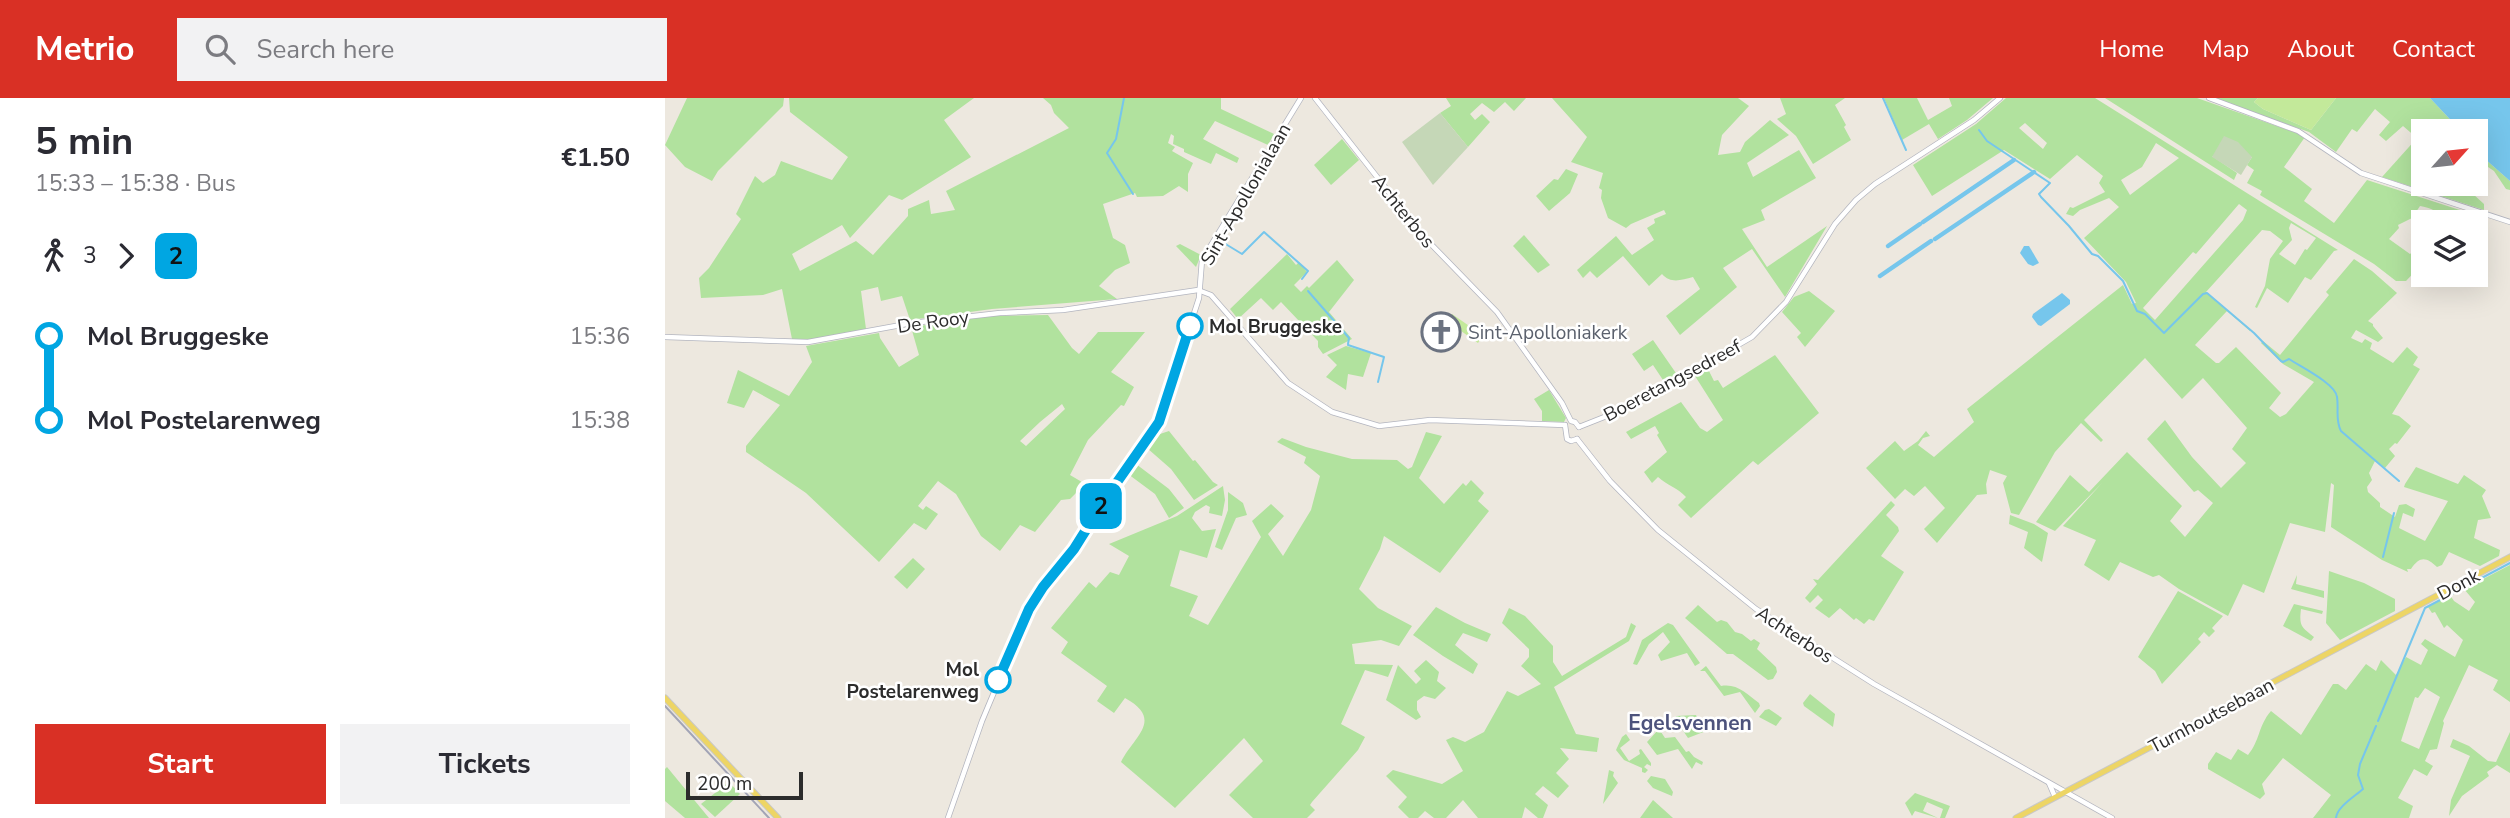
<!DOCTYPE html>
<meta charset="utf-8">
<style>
:root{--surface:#fff;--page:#f2f2f3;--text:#2b2b33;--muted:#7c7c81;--accent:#d93025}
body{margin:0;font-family:"Nunito Sans",sans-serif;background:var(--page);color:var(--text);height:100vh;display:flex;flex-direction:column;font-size:26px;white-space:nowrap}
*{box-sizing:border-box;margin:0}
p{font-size:23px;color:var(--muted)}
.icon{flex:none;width:38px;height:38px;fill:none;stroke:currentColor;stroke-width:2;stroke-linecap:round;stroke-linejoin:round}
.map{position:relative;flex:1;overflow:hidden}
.drawer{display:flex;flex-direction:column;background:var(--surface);width:665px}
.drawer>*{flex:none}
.badge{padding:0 14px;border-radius:10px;font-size:24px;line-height:46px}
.needle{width:46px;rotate:63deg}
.fabs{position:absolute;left:1746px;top:21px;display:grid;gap:14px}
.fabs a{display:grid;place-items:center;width:77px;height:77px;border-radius:0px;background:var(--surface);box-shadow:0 7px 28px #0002;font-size:35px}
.scale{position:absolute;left:21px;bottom:18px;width:117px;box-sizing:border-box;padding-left:7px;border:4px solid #2c2c2c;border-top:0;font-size:19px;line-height:24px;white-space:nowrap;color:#2c2c2c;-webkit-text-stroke:5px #fff;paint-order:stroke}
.map>.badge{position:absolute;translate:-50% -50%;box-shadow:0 0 0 4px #fff}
.legs{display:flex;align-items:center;gap:10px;height:77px;padding:0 35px;font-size:23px}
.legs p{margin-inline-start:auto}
.summary{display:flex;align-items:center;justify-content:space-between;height:119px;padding:0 35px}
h1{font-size:38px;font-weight:700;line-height:52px}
.action{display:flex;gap:14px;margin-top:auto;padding:14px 35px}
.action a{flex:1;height:80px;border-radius:0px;background:var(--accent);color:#fff;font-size:28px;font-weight:700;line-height:80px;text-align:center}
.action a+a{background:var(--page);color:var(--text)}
ul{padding:0 35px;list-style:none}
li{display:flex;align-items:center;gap:24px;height:84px;font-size:26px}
li i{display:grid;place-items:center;width:10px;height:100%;margin:0 9px;background:currentColor}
li i::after{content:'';width:18px;height:18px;margin:-9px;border:5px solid;border-radius:50%;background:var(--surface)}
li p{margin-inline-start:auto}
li:first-child i{background:linear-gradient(#0000 50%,currentColor 0)}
li:last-child i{background:linear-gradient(currentColor 50%,#0000 0)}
header{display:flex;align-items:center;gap:42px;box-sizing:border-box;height:98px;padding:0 35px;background:var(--accent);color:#fff}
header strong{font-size:33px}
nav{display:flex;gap:38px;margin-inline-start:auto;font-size:24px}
.search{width:490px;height:63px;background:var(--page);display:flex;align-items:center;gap:18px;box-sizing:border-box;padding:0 24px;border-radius:0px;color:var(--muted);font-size:26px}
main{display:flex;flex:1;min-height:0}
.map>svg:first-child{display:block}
</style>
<header>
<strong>Metrio</strong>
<div class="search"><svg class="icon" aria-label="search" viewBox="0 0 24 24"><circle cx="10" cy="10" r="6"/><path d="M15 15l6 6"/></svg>Search here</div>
<nav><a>Home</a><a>Map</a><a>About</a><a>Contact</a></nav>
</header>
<main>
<section class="drawer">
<div class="summary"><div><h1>5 min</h1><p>15:33 – 15:38 · Bus</p></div><b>€1.50</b></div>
<div class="legs"><svg class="icon" aria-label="walk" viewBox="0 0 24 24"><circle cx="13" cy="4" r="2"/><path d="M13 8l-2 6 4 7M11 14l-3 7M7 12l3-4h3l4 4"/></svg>3<svg class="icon" aria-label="forward" viewBox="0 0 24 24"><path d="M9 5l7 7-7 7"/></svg><b class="badge" style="background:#00a6e2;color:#111">2</b></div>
<ul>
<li><i style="color:#00a6e2"></i><b>Mol Bruggeske</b><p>15:36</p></li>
<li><i style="color:#00a6e2"></i><b>Mol Postelarenweg</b><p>15:38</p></li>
</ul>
<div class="action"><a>Start</a><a>Tickets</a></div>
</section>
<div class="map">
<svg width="1845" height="720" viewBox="0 0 1845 720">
<rect width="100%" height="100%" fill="#ede8df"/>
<g fill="#b1e29e" fill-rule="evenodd">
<path d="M22,0H119L118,8L53,73L47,83L20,69L0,47Z"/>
<path d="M124,0H309L279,22L306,59L237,102L224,97L185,140L177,127L127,156L135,173L191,143L208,157L243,118V111L264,102L266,116L290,112L281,93L404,30L389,15L386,7L378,0H556V11L609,36L603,47L550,23L538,41L574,60L572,65L551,55L546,66L519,54V51L508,46L509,38L506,36L503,45L510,49L507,53L528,65L523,76V94L514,88L498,98L472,99L470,95L438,106L448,140L460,147L465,165L450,172L434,188L452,201L327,211L245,222L237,198L216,203L213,189L196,193L201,231L147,241H127L117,191L98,197L36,200L34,180L44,170L76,121L71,116L90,78L98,85L110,77L116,63L167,82L183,59L125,14Z"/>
<path d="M781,0H861L849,13L840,4L829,14L817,5L805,16L810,22L817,16L825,24L803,49L775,15L786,8Z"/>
<path d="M887,0H1073L1084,8L1057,37L1053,57L1075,54L1080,44L1105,22L1124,37L1082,65L1088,79L1134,52L1151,80L1096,112L1100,122L1077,131L1102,169L1162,128L1120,199L1087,151L1058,170L1072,189L1015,237L1001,218L1035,191L1028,179C1016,182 1006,186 997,176L984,188L958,158L932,180L925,173L918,180L912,172L951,138L967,157L989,142L982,130L990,125L989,121L1001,116L999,112L966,126L961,130L943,120L936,100L937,92L934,90L938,75L906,64L922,39Z"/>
<path d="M1115,0H1180L1170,7L1181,27L1179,29L1186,42L1148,66L1131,38L1112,21L1121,16Z"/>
<path d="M1219,0H1252L1263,22L1287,8L1284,0H1328L1302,22L1273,41L1264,26L1237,42Z"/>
<path d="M1341,0H1430L1673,152L1669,153L1646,182L1640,179L1623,205L1602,190L1592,210L1590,209L1600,188L1605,161L1618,143L1605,133L1597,132L1541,194L1586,232L1585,233L1562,213L1530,247L1551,265H1554L1571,249L1616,295L1604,310L1615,319L1621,316L1649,284L1618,266L1596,245L1598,243L1615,257L1664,197L1661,194L1689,161L1707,173L1732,195L1703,223L1708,226V228L1718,240L1713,244L1691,232L1686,240L1697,245L1700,241L1707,245L1705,251L1728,265L1742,249L1753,259L1748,267L1755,271L1727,316L1734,318L1746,328L1732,346L1730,345L1724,351L1730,358L1720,370L1710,363L1704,375L1707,382L1702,389L1703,394L1715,405V409L1730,419L1734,407L1741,406L1750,411L1748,419L1738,415L1734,430L1760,443L1783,403L1739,389L1740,386L1751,369L1793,386L1799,377L1821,392L1817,398L1826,420L1813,422L1809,440L1835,452L1834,458L1815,468L1784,454L1777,467L1772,469C1761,459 1755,458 1746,471H1742L1743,474L1717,462L1666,429L1669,387L1666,385L1660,434L1625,425L1599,495L1578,486L1563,518L1514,491L1494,477L1488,479L1455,464L1444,483L1419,467L1431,442L1398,428L1437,385L1390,433L1371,424L1405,377L1424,394L1462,354L1517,408L1505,423L1520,439L1548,405L1533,392L1529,394L1482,341L1500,322L1527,359L1556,390L1581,365L1567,351L1582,330L1538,280L1517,301L1480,260L1419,322L1438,342L1436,344L1416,325L1390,354L1354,417L1346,415L1338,385L1342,378L1325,372L1321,386L1322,396L1312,397L1272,445L1259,431L1280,410L1260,388L1249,398L1240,391L1230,401L1201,370L1230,343L1239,353L1253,343L1261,333L1265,338L1258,340L1253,347L1269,359L1309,324L1302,311L1458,187L1467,206L1471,205L1461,184L1419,140L1454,109L1444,100L1415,112L1408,118L1401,116L1405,109L1408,110L1440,94L1434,85L1438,78L1412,57L1385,81L1339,52L1267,98L1248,67L1311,26ZM1360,25L1382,45L1378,51L1354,30ZM1491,45L1514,60L1465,97L1456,82L1477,69ZM1574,106L1582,112L1578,122L1490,222L1478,210L1528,154L1531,156ZM1626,125L1651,140L1642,152L1640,151L1630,167L1614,156L1627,142L1624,130Z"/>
<path d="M1440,0H1532L1637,37L1640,39L1619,69L1647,91L1639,103L1669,125L1702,82L1804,115L1796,124H1778C1776,113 1765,110 1755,108L1747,120L1733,127L1734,130L1724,141L1745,156L1759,144V164L1741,183H1731L1709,166L1595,97L1597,93L1582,85L1589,72L1582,67L1587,59L1547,58L1572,75L1569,82Z"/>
<path d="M1546,0H1593L1589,4L1598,11L1646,32L1671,0H1765L1796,33H1759V86H1797L1819,106V112L1717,79L1752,40L1738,28L1721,43L1714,37L1725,24L1710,11L1692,34L1687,31L1671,54L1644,34Z"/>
<path d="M677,41L694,62L666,87L649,67Z"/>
<path d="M1811,53L1845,83V92L1841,91L1829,73L1811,61Z"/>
<path d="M901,71L913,76L905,95L884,113L871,98L889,81L893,82Z"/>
<path d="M859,137L885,167L873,175L848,148Z"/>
<path d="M515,146L536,157L531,169L511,148Z"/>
<path d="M622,156L631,167L634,164L642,174L629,187L636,194L642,188L644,190L672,162L689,182L664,214L687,241L658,256L653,249V243L616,204L608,212L596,200L573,221L565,211Z"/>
<path d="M1144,193L1170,213L1140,249L1132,239L1136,235L1117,214L1129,199Z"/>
<path d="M383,217L407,250L414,256L433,234H480L446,274L469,289L459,308L456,307L423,342L405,377L439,397L435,402L414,392L405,401L396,402L370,434L355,427L335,453L316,438L291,396L273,383L253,408L258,412L261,408L273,416L261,432L249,425L214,464L141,395L81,354V348L115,307L88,292L79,310L62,305L73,272L124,298L147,264L141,248L214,235L215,240L234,269L254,257L246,229L326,218ZM397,306L400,311L361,348L355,343L375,324Z"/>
<path d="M988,242L1013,278L1000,285L988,267L979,273L967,256Z"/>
<path d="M681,248L706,255L698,279L683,276L681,292L661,279L672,267L662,257Z"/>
<path d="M1110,257L1154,315L1093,367L1088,363L1026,420L1013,407L1021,399C1012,389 1003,388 993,379L987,385L979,374L1002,354L992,337L994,335L990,328L966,341L961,334L1016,304L1035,330L1042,334L1058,322L1030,278L1043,271L1049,283L1053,282L1058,290Z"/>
<path d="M884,292L901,320L899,324L877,323V313L869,301Z"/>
<path d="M504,333L528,363L530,362L548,384L553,387L529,402L506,371L482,350L492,337Z"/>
<path d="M761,334L777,338L754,380L779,406L798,385L801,388L806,382L819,395L813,403L824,413L775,475L719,438L715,451L694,491L713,510L747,528L734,548L716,542L687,546L690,566L728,567L723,579L700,572L676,626L700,639L693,652L647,704L645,707L650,712L642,720H588L564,697L598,663L579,640L510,710L456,664C468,639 500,622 460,600L449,615L432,603L442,588L396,555L403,544L386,530L424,484L431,490L445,474L454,477L464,458L444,446L512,418L558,388L560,402L557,418L544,415L545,409L541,407L530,414L527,420L537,433L551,431L542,460L515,452L505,488L533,498L524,518L543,527L596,439L587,423L606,406L619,418L603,436L618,458L646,412L655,378L639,365L641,359L612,344L617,340L641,349L687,361L732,362L743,371L747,369Z"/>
<path d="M471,366L504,391L519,410L504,420L490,396L463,376Z"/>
<path d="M563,394L578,405L582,417L571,420L557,452L550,449L563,412Z"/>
<path d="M1226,403L1230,407L1221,417L1233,429L1234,433L1216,458L1239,474L1209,523L1204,521L1199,526L1191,520L1189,522L1175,510L1164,520L1150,510L1158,502L1153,497L1145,505L1140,500L1152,486L1148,481L1153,482Z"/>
<path d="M1345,417L1369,426L1383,435L1377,464L1359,450L1363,434L1344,426Z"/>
<path d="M248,460L260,471L242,491L229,479Z"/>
<path d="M1845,467V604L1828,592L1833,582L1804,567L1778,623L1779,625L1772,651L1765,652L1760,663L1768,668L1762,678L1749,671L1733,700L1748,708L1744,720H1648L1666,697L1618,660L1597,686L1600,696L1595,701L1543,671V666L1551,654L1566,662L1573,651L1583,657C1595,643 1593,628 1606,613L1636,637L1668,586H1673L1681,592L1701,566L1711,573L1716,562L1731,577L1741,559L1756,567L1763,552L1756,546L1760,541L1790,559L1798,542L1782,527L1779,530L1770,514L1767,515L1763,509L1785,497L1789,503L1804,513L1810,504L1799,491ZM1760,590L1775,599L1754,651L1736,643L1750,599L1753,600Z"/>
<path d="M1664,473L1699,485L1730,501V513L1675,542L1661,525Z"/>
<path d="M1632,477L1631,486L1659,493V500L1626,491Z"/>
<path d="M1513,493L1558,518L1547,530L1550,533L1544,539L1539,534L1533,541L1536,544L1497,586L1490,573L1473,559Z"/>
<path d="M1629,506L1658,513L1657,516L1636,511C1634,528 1636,529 1649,539L1646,543L1618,528Z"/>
<path d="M1033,507L1052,524L1056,522L1062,524L1070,534L1077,536L1086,543L1089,541L1095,545L1092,551L1111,569L1112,574L1108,581L1103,582L1068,556H1062L1020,520Z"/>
<path d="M771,509L800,525L826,536L822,544L798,535L790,547L813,566L808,576L778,558L748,537Z"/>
<path d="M844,510L860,518L888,548V564L897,578L961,539L966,525L971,528L964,543L889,589L911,636L934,640L932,654L895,650L904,661L891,675L904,688L893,700L878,688L870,696L883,707L878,720H873L860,709L857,720H813L798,702L781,720H769L760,713L753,720H744L733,709L742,699L721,678L728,672L777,686L798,673L781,642L788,639L800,644L819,634L842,593L853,598L876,586L856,568L864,559V551L837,525Z"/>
<path d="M1003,525L1008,527L1035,565L1030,568L1022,555L996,563L993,557L1005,544L998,534L984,546L972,567L968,566L977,542Z"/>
<path d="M761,562L774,574L772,583L781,590L770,601L759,598L752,603V612L756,619L751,622L721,602L733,567L751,586L756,581L749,573Z"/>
<path d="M1041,568L1056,588C1072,585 1082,596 1094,605L1095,608L1090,615L1075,594L1059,598L1040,573H1035Z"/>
<path d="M1145,596L1170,616L1168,629L1139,608L1138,605Z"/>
<path d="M1104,611L1117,620L1111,628L1094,619L1100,612Z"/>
<path d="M1031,617L1033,621L1031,623L1041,633L1023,640L1010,621L1011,618Z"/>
<path d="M994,631L1000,640L1010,639L1021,654L1024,653L1029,659L1038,664L1037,667L1031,664L1027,671L1013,651L992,657L982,644Z"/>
<path d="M1845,634V675L1832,667L1822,674L1824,678L1797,698L1784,718L1786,702L1805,658L1785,649L1788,641L1804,648L1823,663L1831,664Z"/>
<path d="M961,636L965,642L955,650L964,663L975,656L974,652L976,651L986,665V668L982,666L979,669L983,672L980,675L977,674V670L959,662L951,652L957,639Z"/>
<path d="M2,669L44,720H20L0,703V671Z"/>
<path d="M944,672L949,674L948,678L953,685L938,706Z"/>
<path d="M986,678L1000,681L1008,694L1007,698L988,690L982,683Z"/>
<path d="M64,684L75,696L50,719L36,706Z"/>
<path d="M1250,695L1285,708L1280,720H1275L1278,711L1262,704L1258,713L1273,720L1250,713L1247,718L1240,705Z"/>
<path d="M988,702L1008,720H975Z"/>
</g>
<g fill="#c5d7b7">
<path d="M775,15L803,49L768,87L737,44Z"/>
<path d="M1559,38L1573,44L1587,59L1576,77L1547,59Z"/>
</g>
<g fill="#c3e99a">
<path d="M1593,0H1671L1646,32L1598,11L1589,4Z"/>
<path d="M787,216L810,232L814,227L821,232L813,245L782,223Z"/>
</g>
<g fill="#76c6ec">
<path d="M1765,0H1845V83L1811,53V33H1796Z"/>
<path d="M1359,148H1364L1374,165L1368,168L1363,166L1355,155Z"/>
<path d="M1397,195L1405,202V206L1376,228L1373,227L1367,219L1368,216Z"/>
</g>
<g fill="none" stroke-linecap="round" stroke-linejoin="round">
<g stroke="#76c6ec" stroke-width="2">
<path d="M459,0L451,41L442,55L468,96"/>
<path d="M1218,0L1241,52"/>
<path d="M1314,32L1322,43L1385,85L1374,96L1376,99L1404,128L1427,156L1433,158L1458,183L1472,213L1480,216L1499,235L1538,196L1542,195L1589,235L1616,263L1618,264L1624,261C1636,269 1671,286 1672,299C1674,311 1670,322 1676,333L1734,383"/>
<path d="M554,142L577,156L599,134L643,173L637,181"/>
<path d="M643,193L684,240L683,246"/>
<path d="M683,247L719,259L713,284"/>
<path d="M1718,459L1729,415"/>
<path d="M1713,623L1760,510L1845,465"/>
<path d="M1671,720C1672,709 1689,699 1698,691L1693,677L1695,666L1711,628"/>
</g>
<g stroke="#76c6ec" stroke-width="4.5">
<path d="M1258,124L1349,62"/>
<path d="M1270,141L1369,74"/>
<path d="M1223,148L1255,126"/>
<path d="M1215,178L1266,143"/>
</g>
<g stroke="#b3b5bf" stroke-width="6">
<g id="minor">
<path d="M650,0L760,140L832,214L897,305L906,323L910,324L914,329"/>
<path d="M1544,0L1633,33L1696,75L1845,124"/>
<path d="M0,239L143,244L247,225L335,215L398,212L533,192L546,197L623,285L667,314L714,328L765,322L900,327"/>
<path d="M900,327L902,341L906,343L912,341"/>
<path d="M914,329L967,308L1087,239L1121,204L1170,126L1191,102L1210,86L1309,22L1335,0"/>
<path d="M912,341L945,383L993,432L1091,511L1209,586L1447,720"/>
<path d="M1384,685L1390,699"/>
<path d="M283,720L317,623L361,518L378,489L409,451L441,400L494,324L534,200L537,162L636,0"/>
</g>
</g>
<g stroke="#c8c8c8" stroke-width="7">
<g id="major">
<path d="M0,600L113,720"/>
<path d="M1351,720L1845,459"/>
</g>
</g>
<use href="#minor" stroke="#fff" stroke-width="4.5"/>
<use href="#major" stroke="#edd565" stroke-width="5"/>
<path stroke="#a2a4b6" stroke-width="2" d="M0,608L104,720"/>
</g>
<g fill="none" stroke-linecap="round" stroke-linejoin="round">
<g stroke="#fff" stroke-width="16">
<path id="line-1" d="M333,582L364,511L378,489L409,451L441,400L494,324L525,228"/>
</g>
<use href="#line-1" stroke="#00a6e2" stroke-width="10"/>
</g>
<defs>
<g id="church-ring" transform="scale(2.0125)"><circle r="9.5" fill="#fff" stroke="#6b7280" stroke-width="1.5"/><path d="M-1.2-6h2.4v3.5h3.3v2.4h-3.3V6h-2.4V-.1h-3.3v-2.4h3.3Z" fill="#6b7280"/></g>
</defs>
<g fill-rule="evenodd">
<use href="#church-ring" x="776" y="234"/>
</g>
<g fill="#fff" stroke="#00a6e2" stroke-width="3.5">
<circle cx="525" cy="228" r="12"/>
<circle cx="333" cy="582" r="12"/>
</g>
<g text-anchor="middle" stroke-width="5" stroke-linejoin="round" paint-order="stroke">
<g font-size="19" fill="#2c2c2c" stroke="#fff">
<text transform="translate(580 96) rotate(-60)" y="7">Sint-Apollonialaan</text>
<text transform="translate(739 113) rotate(51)" y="7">Achterbos</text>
<text transform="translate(268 223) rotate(-8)" y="7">De Rooy</text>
<text transform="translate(1007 282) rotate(-28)" y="7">Boeretangsedreef</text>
<text transform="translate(1793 486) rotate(-28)" y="7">Donk</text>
<text transform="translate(1130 536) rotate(33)" y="7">Achterbos</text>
<text transform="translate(1546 617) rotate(-28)" y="7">Turnhoutsebaan</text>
</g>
<g font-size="19" font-weight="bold" fill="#2c2c2c" stroke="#fff" text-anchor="start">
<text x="544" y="235">Mol Bruggeske</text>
<text x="314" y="578" text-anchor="end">Mol<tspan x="314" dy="22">Postelarenweg</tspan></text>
</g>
<g font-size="19" fill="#5b616d" stroke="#fff" text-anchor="start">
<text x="803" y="241">Sint-Apolloniakerk</text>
</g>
<g font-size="21" font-weight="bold" fill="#4d537c" stroke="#fff">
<text x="1025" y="632">Egelsvennen</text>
</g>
</g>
</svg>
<div class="fabs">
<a><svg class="needle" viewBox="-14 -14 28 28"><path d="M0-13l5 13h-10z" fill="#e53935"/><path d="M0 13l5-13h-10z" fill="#7c7c81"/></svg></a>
<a><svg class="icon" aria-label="layers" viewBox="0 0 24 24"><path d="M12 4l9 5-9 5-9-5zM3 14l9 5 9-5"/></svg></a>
</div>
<div class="scale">200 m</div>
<b class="badge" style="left:436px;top:408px;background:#00a6e2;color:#111">2</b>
</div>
</main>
